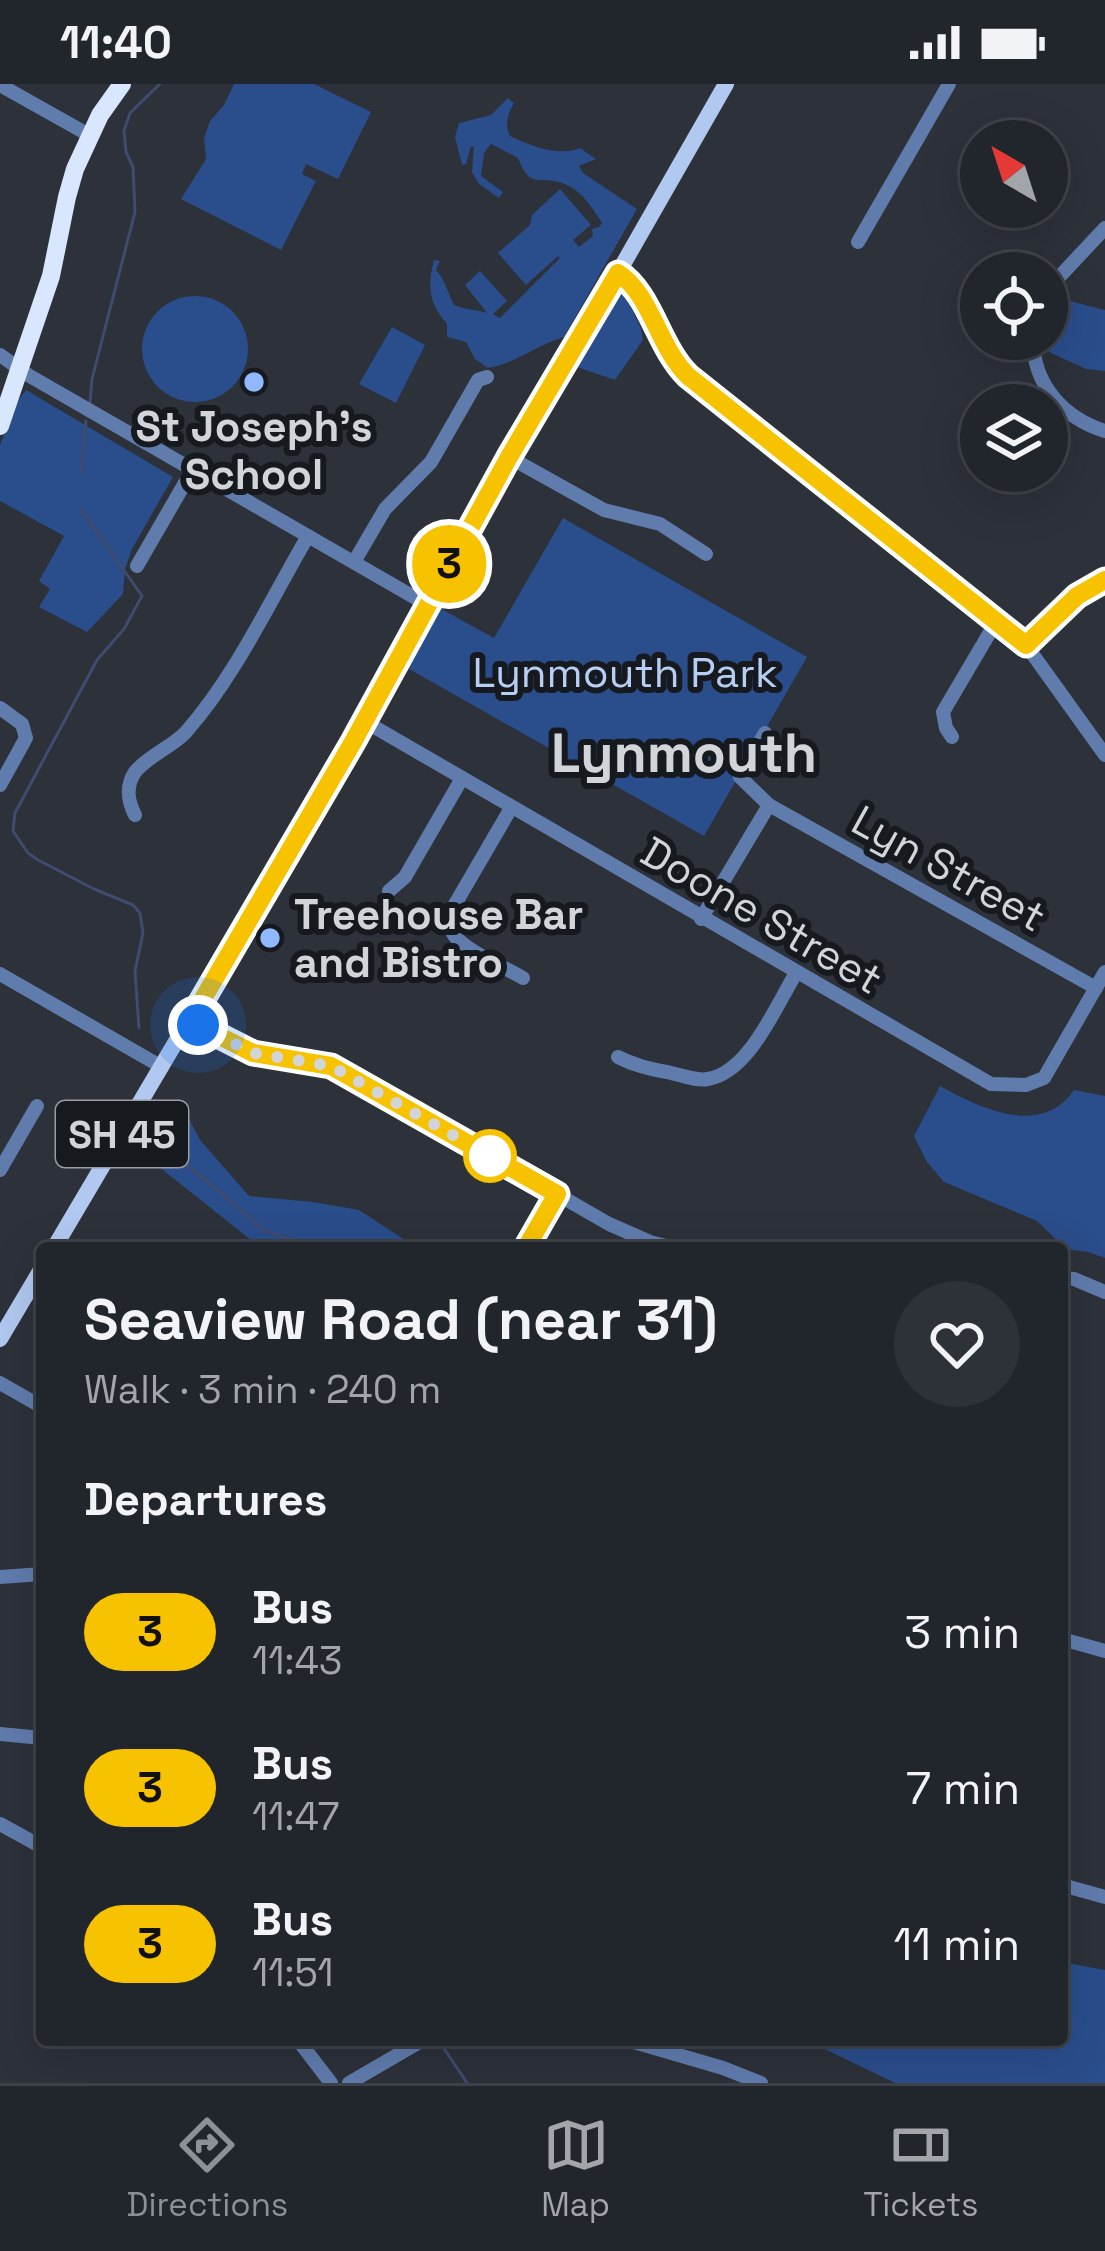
<!DOCTYPE html>
<meta charset="utf-8">
<style>
:root{--surface:#21252c;--page:#2d3138;--text:#f1f3f6;--muted:#a2a5a9;--line:#3e4248;--accent:#8c9099}
body{margin:0;font-family:"Space Grotesk",sans-serif;background:var(--page);color:var(--text);height:100vh;display:flex;flex-direction:column;font-size:45px;white-space:nowrap}
*{box-sizing:border-box;margin:0}
p{font-size:39px;color:var(--muted)}
.icon{flex:none;width:66px;height:66px;fill:none;stroke:currentColor;stroke-width:2;stroke-linecap:round;stroke-linejoin:round}
.map{position:relative;flex:1;overflow:hidden}
.details{position:absolute;left:36px;top:1158px;width:1032px;height:804px;display:flex;flex-direction:column;background:var(--surface);border-radius:12px;box-shadow:0 12px 48px #0002,0 0 0 3px var(--line)}
.details>*{flex:none}
.badge{padding:0 24px;border-radius:39px;font-size:42px;line-height:78px}
.needle{width:78px;rotate:321deg}
.controls{position:absolute;left:960px;top:36px;display:grid;gap:24px}
.controls a{display:grid;place-items:center;width:108px;height:108px;border-radius:50%;background:var(--surface);box-shadow:0 12px 48px #0002,0 0 0 3px var(--line);font-size:60px}
.you{position:absolute;width:60px;height:60px;margin:-30px;border:9px solid #fff;border-radius:50%;background:#1a73e8;box-shadow:0 0 0 18px #1a73e833}
.map>.badge{position:absolute;translate:-50% -50%;box-shadow:0 0 0 6px #fff}
h2{padding:0 48px;font-size:45px;line-height:108px}
.round{display:grid;place-items:center;flex:none;width:126px;height:126px;border-radius:63px;background:var(--page)}
.overview{display:flex;align-items:center;justify-content:space-between;height:204px;padding:0 48px}
h1{font-size:57px;font-weight:700;line-height:90px}
ul{padding:0;list-style:none}
li{display:flex;align-items:center;gap:36px;height:156px;padding:0 48px}
li div{flex:1}
li b{display:block;font-size:45px}
li em{font-style:normal}
li .badge{min-width:132px;font-weight:700;text-align:center}
.status{display:flex;justify-content:space-between;align-items:center;height:84px;padding:0 60px;background:var(--surface);direction:ltr}
.status svg{height:33px;fill:currentColor}
.tab-bar{display:flex;justify-content:space-around;align-items:center;height:168px;border-top:3px solid var(--line);background:var(--surface);font-size:33px;color:var(--muted)}
.tab-bar a{display:grid;justify-items:center;gap:6px}
.tab-bar .current{color:var(--accent)}
.map>svg:first-child{display:block}
</style>
<div class="status"><b>11:40</b><svg viewBox="0 0 49 12"><path d="M0 12V9h3v3zM5 12V6h3v6zM10 12V3h3v9zM15 12V0h3v12zM26 1h20v11H26zM47 4h2v5h-2z"/></svg></div>
<div class="map">
<svg width="1105" height="1999" viewBox="0 0 1105 1999">
<rect width="100%" height="100%" fill="#2c313a"/>
<g fill="#2a4d8b">
<path d="M234,0H314L371,28L338,95L306,80L302,90L316,97L281,166L181,115L206,75L204,54L210,37L224,21Z"/>
<path d="M508,14L514,19C508,30 504,40 510,52C531,62 558,73 580,64L596,75L579,82L583,89L637,125L564,253C534,262 519,278 488,284L475,275L466,258L447,253V240C429,220 427,202 434,176L440,177L436,186C446,197 447,208 454,221C465,226 476,225 487,229L465,201L480,187L507,217L493,230L500,234L560,174L558,172L526,201L498,169L530,141L532,131L560,105L591,141L573,156L579,163L593,152L592,145L599,143L602,139C593,125 583,108 567,101C539,89 531,108 518,74L491,60L484,69L481,92L503,108L499,114L479,100L472,88L474,63L471,62L466,80L462,81L455,53L459,39L491,31Z"/>
<path d="M623,207L641,244L643,256L615,296L577,283L619,208Z"/>
<circle cx="195" cy="265" r="53"/>
<path d="M1054,213L1105,226V287L1086,285L1036,262L1038,255H1047V232Z"/>
<path d="M392,243L425,261L396,319L359,300Z"/>
<path d="M26,306L173,393L132,465L125,485L123,510L87,548L39,523L50,505L39,497L64,452L0,417V361L17,318Z"/>
<path d="M563,434L807,573L704,752L402,581L436,522L494,554Z"/>
<path d="M940,1002C980,1024 1041,1054 1074,1006L1105,1012V1174L1088,1168L1066,1165L1037,1137L944,1098L927,1078L914,1052Z"/>
<path d="M178,1014L200,1056L249,1112L313,1118L359,1126L417,1164H261L144,1071Z"/>
<path d="M1062,1878L1105,1886V1999H895L806,1956H1062Z"/>
</g>
<g fill="none" stroke-linecap="round" stroke-linejoin="round">
<g stroke="#3f4b6f" stroke-width="3">
<path d="M90,318L92,295L135,128L133,83L126,68L124,47L130,29L160,0"/>
<path d="M81,389L86,337"/>
<path d="M81,425L142,512L124,545L97,576L15,729L13,747L28,769L38,776L94,805L133,821L140,829L143,849L135,887L139,944"/>
<path d="M168,1036L170,1054L185,1079L266,1147L319,1164"/>
<path d="M443,1963L467,1999"/>
</g>
<g stroke="#607cad" stroke-width="14">
<path d="M0,1L89,51"/>
<path d="M858,158L949,0"/>
<path d="M618,189C649,209 656,255 679,283L1026,561L1105,671"/>
<path d="M1047,206L1105,144"/>
<path d="M1033,255C1033,300 1063,334 1105,347"/>
<path d="M0,271L28,291L426,520"/>
<path d="M509,373L604,426L660,440L706,470"/>
<path d="M354,478L385,425L431,378L478,296L487,293"/>
<path d="M137,482L193,385"/>
<path d="M1026,561L1077,512L1105,496"/>
<path d="M0,624L22,640L26,654L0,701"/>
<path d="M364,637L991,1000L1026,1001L1044,994L1105,888"/>
<path d="M765,649L740,693L769,721L1096,904"/>
<path d="M952,653L946,644L943,628L996,538"/>
<path d="M511,724L454,822C450,832 447,841 454,851C464,866 506,884 523,894"/>
<path d="M135,731C128,717 125,703 135,688C148,672 172,663 186,648C236,591 270,517 308,452"/>
<path d="M389,807L405,793L461,696"/>
<path d="M701,835L769,721"/>
<path d="M0,890L162,983"/>
<path d="M190,937L253,969L320,979L343,987L609,1140L650,1158L674,1164"/>
<path d="M618,973C635,982 652,985 671,989C683,992 697,997 708,995C749,988 776,922 796,889"/>
<path d="M0,1086L37,1022"/>
<path d="M526,1164L557,1110"/>
<path d="M1062,1194L1074,1195L1105,1208"/>
<path d="M0,1299L42,1323"/>
<path d="M0,1493L42,1490"/>
<path d="M1062,1555L1105,1567"/>
<path d="M0,1650L42,1654"/>
<path d="M0,1740L42,1763"/>
<path d="M1062,1801L1105,1813"/>
<path d="M298,1956L331,1999"/>
<path d="M627,1956L723,1984L761,1999"/>
<path d="M349,1999L423,1956"/>
</g>
<g stroke="#b1c8f0" stroke-width="16">
<path d="M54,1164L353,658L509,373L618,189L726,0"/>
<path d="M0,1255L42,1184"/>
</g>
<path stroke="#d8e6fe" stroke-width="18" d="M0,342L51,192L67,113L75,85L100,31L122,0"/>
</g>
<g fill="none" stroke-linecap="round" stroke-linejoin="round">
<g stroke="#fff" stroke-width="27">
<path id="line" d="M526,1164L557,1110L331,982L253,969L190,937L353,658L509,373L618,189C651,210 658,263 688,292L1026,561L1077,512L1105,496"/>
</g>
<use href="#line" stroke="#f7c200" stroke-width="18"/>
<path stroke="#d1d5da" stroke-width="12" stroke-dasharray="0 21.6" d="M198,941L253,969L331,982L490,1072"/>
</g>
<g fill="#90b8fd" stroke="#16191d" stroke-width="4.5">
<circle cx="254" cy="298" r="12"/>
<circle cx="270" cy="854" r="12"/>
</g>
<circle fill="#fff" stroke="#f7c200" stroke-width="6" cx="490" cy="1072" r="24"/>
<g text-anchor="middle" stroke-width="12" stroke-linejoin="round" paint-order="stroke">
<rect fill="#16191d" stroke="#999da1" stroke-width="3" x="56" y="1017" width="132" height="66" rx="9"/>
<g font-size="39" font-weight="bold" fill="#d1d5da">
<text x="122" y="1064">SH 45</text>
</g>
<g font-size="42" font-weight="bold" fill="#d1d5da" stroke="#16191d">
<text x="254" y="357">St Joseph's<tspan x="254" dy="48">School</tspan></text>
<text x="294" y="845" text-anchor="start">Treehouse Bar<tspan x="294" dy="48">and Bistro</tspan></text>
</g>
<g font-size="42" fill="#b6cdf4" stroke="#16191d">
<text x="625" y="603">Lynmouth Park</text>
</g>
<g font-size="42" fill="#d1d5da" stroke="#16191d">
<text transform="translate(949 784) rotate(29)" y="15">Lyn Street</text>
<text transform="translate(762 831) rotate(30)" y="15">Doone Street</text>
</g>
<g font-size="54" font-weight="bold" fill="#d1d5da" stroke="#16191d">
<text x="684" y="688">Lynmouth</text>
</g>
</g>
</svg>
<div class="controls">
<a><svg class="needle" viewBox="-14 -14 28 28"><path d="M0-13l5 13h-10z" fill="#e53935"/><path d="M0 13l5-13h-10z" fill="#a2a5a9"/></svg></a>
<a><svg class="icon" aria-label="locate" viewBox="0 0 24 24"><circle cx="12" cy="12" r="6"/><path d="M12 2v4M12 18v4M2 12h4M18 12h4"/></svg></a>
<a><svg class="icon" aria-label="layers" viewBox="0 0 24 24"><path d="M12 4l9 5-9 5-9-5zM3 14l9 5 9-5"/></svg></a>
</div>
<div class="you" style="left:198px;top:941px"></div>
<b class="badge" style="left:449px;top:480px;background:#f7c200;color:#111">3</b>
<section class="details">
<div class="overview"><div><h1>Seaview Road (near 31)</h1><p>Walk · 3 min · 240 m</p></div><a class="round"><svg class="icon" aria-label="heart" viewBox="0 0 24 24"><path d="M12 20l-8-8c-3-5 5-10 8-4 3-6 11-1 8 4z"/></svg></a></div>
<h2>Departures</h2>
<ul>
<li><span class="badge" style="background:#f7c200;color:#111">3</span><div><b>Bus</b><p>11:43</p></div><em>3 min</em></li>
<li><span class="badge" style="background:#f7c200;color:#111">3</span><div><b>Bus</b><p>11:47</p></div><em>7 min</em></li>
<li><span class="badge" style="background:#f7c200;color:#111">3</span><div><b>Bus</b><p>11:51</p></div><em>11 min</em></li>
</ul>
</section>
</div>
<nav class="tab-bar">
<a class="current"><svg class="icon" aria-label="directions" viewBox="0 0 24 24"><path d="M12 3l9 9-9 9-9-9zM9 14v-3h6M13 9l2 2-2 2"/></svg>Directions</a>
<a><svg class="icon" aria-label="map" viewBox="0 0 24 24"><path d="M3 6l6-2 6 2 6-2v14l-6 2-6-2-6 2zM9 4v14M15 6v14"/></svg>Map</a>
<a><svg class="icon" aria-label="tickets" viewBox="0 0 24 24"><path d="M3 7h18v10H3zM15 7v10"/></svg>Tickets</a>
</nav>
